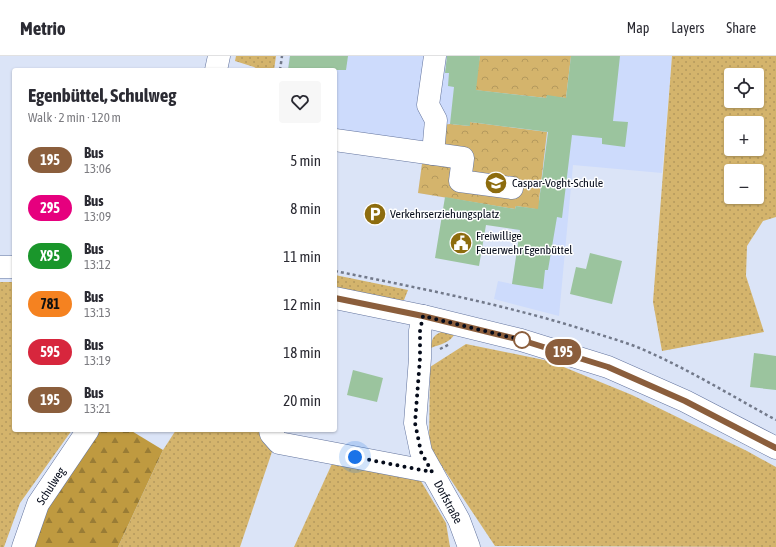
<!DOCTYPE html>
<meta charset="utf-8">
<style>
:root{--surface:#fff;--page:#f7f7f7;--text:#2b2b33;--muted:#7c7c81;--line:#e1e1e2}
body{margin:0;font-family:"Asap Condensed",sans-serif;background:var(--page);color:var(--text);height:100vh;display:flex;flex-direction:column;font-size:15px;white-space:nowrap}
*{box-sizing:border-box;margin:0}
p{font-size:13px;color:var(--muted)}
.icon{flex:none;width:22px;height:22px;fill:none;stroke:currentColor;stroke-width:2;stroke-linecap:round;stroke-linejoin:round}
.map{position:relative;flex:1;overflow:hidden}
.details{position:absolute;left:12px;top:12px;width:325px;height:364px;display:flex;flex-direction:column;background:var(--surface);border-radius:4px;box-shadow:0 1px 3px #0004}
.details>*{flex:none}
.badge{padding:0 8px;border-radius:13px;font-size:14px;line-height:26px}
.tools{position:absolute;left:724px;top:12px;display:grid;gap:8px}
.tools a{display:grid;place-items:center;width:40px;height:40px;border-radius:4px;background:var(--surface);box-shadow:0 1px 3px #0004;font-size:20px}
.you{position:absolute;width:20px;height:20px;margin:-10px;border:3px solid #fff;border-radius:50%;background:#1a73e8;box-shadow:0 0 0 6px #1a73e833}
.map>.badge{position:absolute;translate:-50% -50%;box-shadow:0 0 0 2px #fff}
.round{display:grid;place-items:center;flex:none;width:42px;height:42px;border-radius:4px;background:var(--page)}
.headline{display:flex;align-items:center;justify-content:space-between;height:68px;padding:0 16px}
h1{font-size:19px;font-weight:700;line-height:30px}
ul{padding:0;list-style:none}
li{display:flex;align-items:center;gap:12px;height:48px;padding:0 16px}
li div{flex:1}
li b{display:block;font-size:15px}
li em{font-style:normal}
li .badge{min-width:44px;font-weight:700;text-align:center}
header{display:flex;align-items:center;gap:24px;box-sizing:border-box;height:56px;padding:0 20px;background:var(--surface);border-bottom:1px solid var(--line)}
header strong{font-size:19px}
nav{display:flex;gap:22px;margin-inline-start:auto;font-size:14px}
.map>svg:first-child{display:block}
</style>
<header>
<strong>Metrio</strong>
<nav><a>Map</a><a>Layers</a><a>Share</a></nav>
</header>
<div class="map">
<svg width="776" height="491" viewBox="0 0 776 491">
<defs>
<pattern id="grass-dots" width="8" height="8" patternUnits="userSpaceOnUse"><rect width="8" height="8" fill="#d4b46c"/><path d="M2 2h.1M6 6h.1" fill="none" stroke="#b4995d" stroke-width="1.8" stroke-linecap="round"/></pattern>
<pattern id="forest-firs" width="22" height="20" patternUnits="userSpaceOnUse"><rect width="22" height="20" fill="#bf9a40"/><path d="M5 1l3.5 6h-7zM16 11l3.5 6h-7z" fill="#997c35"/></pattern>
<pattern id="park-crowns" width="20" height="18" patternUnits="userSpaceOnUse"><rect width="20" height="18" fill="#d4b46c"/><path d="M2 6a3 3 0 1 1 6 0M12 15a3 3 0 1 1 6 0" fill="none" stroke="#b4995d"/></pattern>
</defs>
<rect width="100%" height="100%" fill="#dbe4f7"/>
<path fill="#cddbfc" d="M289,0H672L662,117L573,109L559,260L494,243L498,225L512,228L520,175L512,173L515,153L418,137L422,106L335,93V14H288Z"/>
<g fill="url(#grass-dots)" fill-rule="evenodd">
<path d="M236,0H276L274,14H259L254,11L235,5Z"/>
<path d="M672,0H776V161L763,165L747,190L746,220L764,276L662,295L653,246ZM731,19H757V45H731ZM731,67H757V93H731ZM731,115H757V141H731Z"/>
<path d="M335,219L408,234L404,244L398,245L335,232Z"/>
<path d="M0,226H14V374H72L20,447L4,491H0Z"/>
<path d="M446,274L455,277C451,287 440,288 431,292C431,280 436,278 446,274Z"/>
<path d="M466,288L549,305L632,339L747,395L776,411V491L495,490L429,391L430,311Z"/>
<path d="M176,374H274L279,375L240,491H118L163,394Z"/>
<path d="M341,388L406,400L446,467L450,491H294Z"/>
</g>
<path fill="url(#forest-firs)" d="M96,374H130L163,394L118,491H33L45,453Z"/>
<g fill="url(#park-crowns)">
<path d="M480,0H571L566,42L547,40L546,42L474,34Z"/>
<path d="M470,66L547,76L539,144L542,154L516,150L515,153L418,137L427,71L450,68L470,70Z"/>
</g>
<g fill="#9bc49e">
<path d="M290,0H348L346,14H288Z"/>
<path d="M447,0H480L476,34L546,42L547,39L566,42L571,0H620L613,65L628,66L625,91L602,88V82L572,79L562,162L557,161L548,214H545L543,233L512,228L520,174L486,169L479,210L435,202L445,141L515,153L516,150L538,153L548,76L470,66V70L450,68L454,31L448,30L449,17H445Z"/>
<path d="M590,197L622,205L612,248L570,238L576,211L586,213Z"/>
<path d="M754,297L776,300V334L750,331Z"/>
<path d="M353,314L383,322L377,346L347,339Z"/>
</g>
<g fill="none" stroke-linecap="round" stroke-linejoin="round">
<g stroke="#63749e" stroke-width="23">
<g id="minor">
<path d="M216,14L219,0"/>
<path d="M335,84L463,102L460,125L512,132"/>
<path d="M433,98L436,64L428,49L435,0"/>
<path d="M423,260L420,275V302L415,367L421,396L459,464L469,491"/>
<path d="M270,374L271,378L279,387L432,416"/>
<path d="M23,491L38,448L88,374"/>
</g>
</g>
<g stroke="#63749e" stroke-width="23">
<g id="major">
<path d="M0,211H14"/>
<path d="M335,242L423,260L521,284L608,311L685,345L776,392"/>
</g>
</g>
<g stroke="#72798a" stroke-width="2.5" stroke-dasharray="3 3" stroke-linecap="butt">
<path d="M280,14L282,0"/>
<path d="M335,215C418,232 502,248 582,273C600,279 619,284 637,291C685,311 730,339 776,364"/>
<path d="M440,293L450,288"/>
</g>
<use href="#minor" stroke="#fff" stroke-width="22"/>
<use href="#major" stroke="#fff" stroke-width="22"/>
</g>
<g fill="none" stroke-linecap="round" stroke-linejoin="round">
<g stroke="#fff" stroke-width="9">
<path id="line" d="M335,242L423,260L521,284L608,311L685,345L776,392"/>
</g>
<use href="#line" stroke="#8b5e3c" stroke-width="6"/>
<path stroke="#050b1a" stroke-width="4" stroke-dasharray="0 7.2" d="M355,401L432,416L421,396L415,367L420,302V275L423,260L522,284"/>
</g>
<defs>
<g id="school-disc" transform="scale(1.15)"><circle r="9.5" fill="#8d6c0e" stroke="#fff"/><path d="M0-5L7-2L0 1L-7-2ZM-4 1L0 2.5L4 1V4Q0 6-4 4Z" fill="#fff"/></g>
<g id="parking-disc" transform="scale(1.15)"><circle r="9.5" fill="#8d6c0e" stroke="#fff"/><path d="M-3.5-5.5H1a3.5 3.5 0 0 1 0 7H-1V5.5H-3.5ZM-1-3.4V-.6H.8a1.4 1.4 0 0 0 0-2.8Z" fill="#fff"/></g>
<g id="civic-disc" transform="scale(1.15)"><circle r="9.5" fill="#8d6c0e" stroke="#fff"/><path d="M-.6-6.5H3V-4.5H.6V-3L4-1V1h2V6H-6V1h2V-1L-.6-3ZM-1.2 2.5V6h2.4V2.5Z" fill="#fff"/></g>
</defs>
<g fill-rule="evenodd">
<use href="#school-disc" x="496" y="127"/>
<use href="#parking-disc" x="375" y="158"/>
<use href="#civic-disc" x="461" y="187"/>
</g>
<circle fill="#fff" stroke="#8b5e3c" stroke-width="2" cx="522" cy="284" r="8"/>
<g text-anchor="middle" stroke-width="3" stroke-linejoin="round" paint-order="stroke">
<g font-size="12" fill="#050b1a" stroke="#fff" text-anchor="start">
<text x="512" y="131">Caspar-Voght-Schule</text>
<text x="390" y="162">Verkehrserziehungsplatz</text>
<text x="476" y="184">Freiwillige<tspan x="476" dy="14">Feuerwehr Egenbüttel</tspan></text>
</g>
<g font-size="12" fill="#050b1a" stroke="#fff">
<text transform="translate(51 430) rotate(-57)" y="4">Schulweg</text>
<text transform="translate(448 446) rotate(62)" y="4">Dorfstraße</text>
</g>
</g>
</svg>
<div class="tools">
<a><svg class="icon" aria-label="locate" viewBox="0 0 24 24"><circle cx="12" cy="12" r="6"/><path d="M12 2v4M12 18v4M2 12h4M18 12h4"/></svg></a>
<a>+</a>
<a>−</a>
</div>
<div class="you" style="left:355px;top:401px"></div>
<b class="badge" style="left:563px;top:296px;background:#8b5e3c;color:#fff">195</b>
<section class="details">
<div class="headline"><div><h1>Egenbüttel, Schulweg</h1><p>Walk · 2 min · 120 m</p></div><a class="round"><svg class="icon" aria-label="heart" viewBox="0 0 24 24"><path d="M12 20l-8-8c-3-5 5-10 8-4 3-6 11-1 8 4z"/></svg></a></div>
<ul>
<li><span class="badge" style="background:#8b5e3c;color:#fff">195</span><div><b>Bus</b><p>13:06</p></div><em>5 min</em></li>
<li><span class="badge" style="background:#e6007e;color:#fff">295</span><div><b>Bus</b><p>13:09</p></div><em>8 min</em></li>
<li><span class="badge" style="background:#1a962b;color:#fff">X95</span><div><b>Bus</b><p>13:12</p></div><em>11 min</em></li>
<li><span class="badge" style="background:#f58220;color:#111">781</span><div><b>Bus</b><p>13:13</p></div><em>12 min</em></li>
<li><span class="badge" style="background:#d7263d;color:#fff">595</span><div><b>Bus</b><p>13:19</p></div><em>18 min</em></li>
<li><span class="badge" style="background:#8b5e3c;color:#fff">195</span><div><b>Bus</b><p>13:21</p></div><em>20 min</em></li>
</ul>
</section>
</div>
